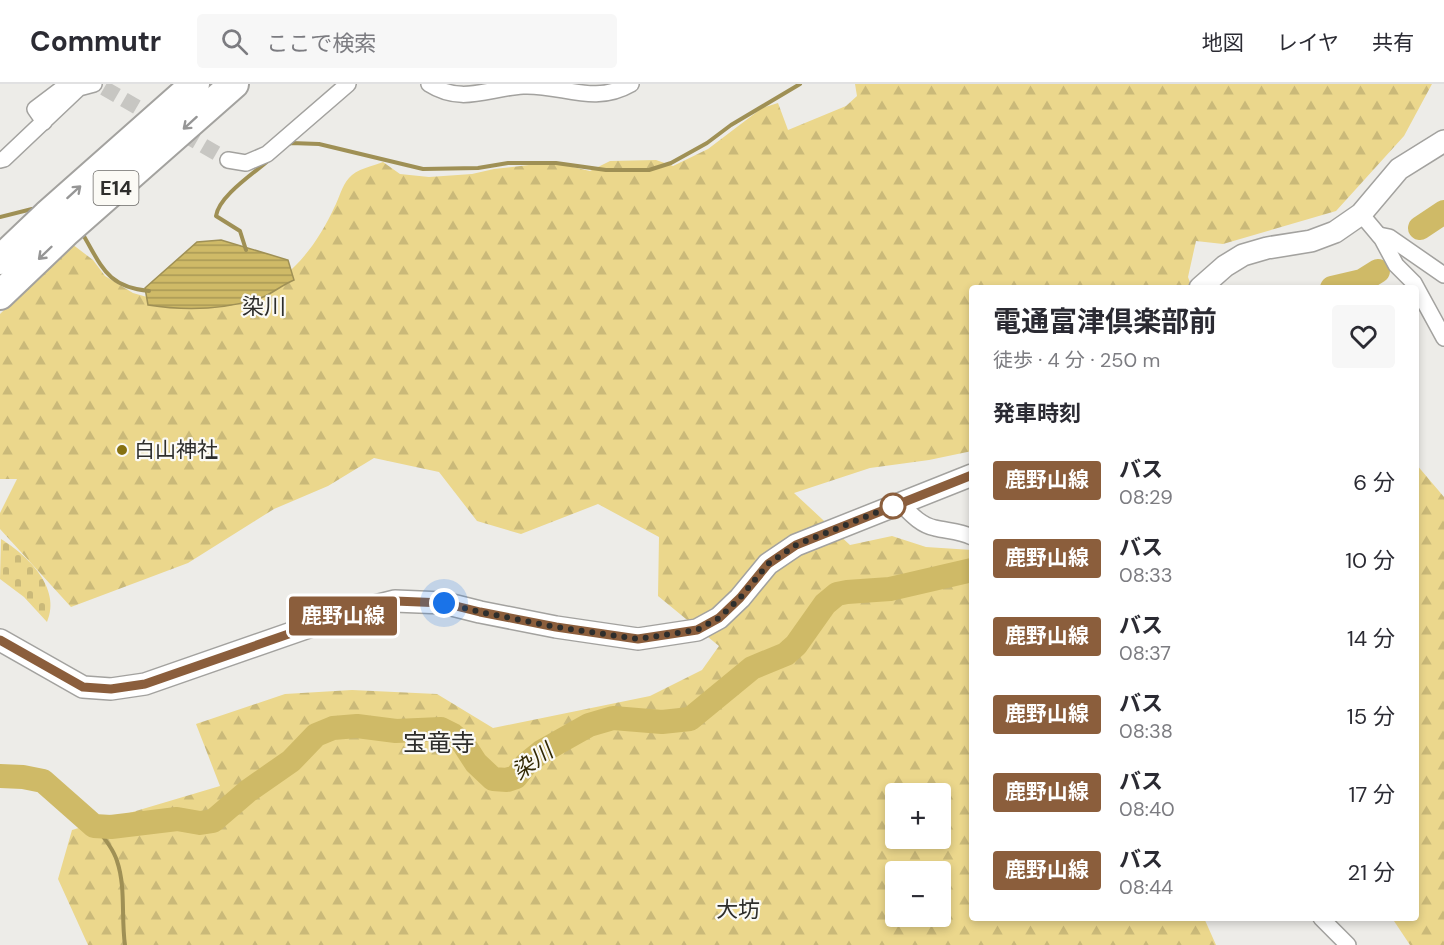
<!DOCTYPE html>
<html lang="ja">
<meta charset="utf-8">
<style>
:root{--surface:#fff;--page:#f7f7f7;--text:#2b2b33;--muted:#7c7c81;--line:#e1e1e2}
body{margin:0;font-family:"DM Sans","Noto Sans JP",sans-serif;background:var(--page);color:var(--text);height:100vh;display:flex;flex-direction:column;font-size:22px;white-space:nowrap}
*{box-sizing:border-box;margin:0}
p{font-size:20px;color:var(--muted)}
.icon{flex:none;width:33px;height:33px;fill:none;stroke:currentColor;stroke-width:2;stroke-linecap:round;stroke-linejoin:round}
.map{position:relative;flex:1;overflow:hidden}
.side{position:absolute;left:969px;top:201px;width:450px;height:636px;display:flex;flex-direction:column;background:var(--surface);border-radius:6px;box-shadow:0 3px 9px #0003}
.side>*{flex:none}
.badge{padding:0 12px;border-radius:4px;font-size:21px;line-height:39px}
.controls{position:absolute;left:885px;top:699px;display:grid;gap:12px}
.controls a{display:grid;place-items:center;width:66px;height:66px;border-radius:6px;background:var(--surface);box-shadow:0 3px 9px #0003;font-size:30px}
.you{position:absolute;width:30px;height:30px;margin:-15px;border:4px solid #fff;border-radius:50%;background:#1a73e8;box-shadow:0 0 0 9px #1a73e833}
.map>.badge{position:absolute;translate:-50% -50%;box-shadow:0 0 0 3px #fff}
h2{padding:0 24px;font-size:22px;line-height:54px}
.round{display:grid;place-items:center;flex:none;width:63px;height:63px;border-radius:6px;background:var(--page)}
.summary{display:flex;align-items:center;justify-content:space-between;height:102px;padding:0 24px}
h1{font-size:28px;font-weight:700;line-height:45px}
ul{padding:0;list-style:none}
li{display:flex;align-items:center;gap:18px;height:78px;padding:0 24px}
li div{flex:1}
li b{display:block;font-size:22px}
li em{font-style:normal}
li .badge{min-width:66px;font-weight:700;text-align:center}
header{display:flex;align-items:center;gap:36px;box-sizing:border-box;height:84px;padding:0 30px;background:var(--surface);border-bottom:2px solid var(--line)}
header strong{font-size:28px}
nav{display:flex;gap:33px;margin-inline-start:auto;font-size:21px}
.search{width:420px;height:54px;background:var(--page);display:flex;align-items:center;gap:15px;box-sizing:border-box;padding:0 21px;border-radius:6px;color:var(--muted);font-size:22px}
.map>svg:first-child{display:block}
</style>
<header>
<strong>Commutr</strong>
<div class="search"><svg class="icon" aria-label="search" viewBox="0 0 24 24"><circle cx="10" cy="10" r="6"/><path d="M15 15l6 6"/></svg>ここで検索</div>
<nav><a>地図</a><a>レイヤ</a><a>共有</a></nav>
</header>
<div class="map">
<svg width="1444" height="861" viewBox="0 0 1444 861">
<defs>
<pattern id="forest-firs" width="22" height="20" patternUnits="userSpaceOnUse" patternTransform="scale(1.5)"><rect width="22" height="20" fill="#ebd78c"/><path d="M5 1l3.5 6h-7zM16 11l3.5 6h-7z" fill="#cab979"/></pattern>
<pattern id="cemetery-stones" width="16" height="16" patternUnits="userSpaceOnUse" patternTransform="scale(1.5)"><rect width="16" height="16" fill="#ebd78c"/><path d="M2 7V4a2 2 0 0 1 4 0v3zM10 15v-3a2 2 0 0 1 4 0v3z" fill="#cab979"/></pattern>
<pattern id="water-rules" width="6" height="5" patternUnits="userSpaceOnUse" patternTransform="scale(1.5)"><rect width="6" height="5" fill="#cfba67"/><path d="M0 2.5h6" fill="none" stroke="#a89855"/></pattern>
</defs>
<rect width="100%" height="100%" fill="#edece8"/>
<g fill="url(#forest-firs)" fill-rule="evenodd">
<path d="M855,0H1432L1404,52L1336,127L1223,160L1196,157L1188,193L1192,204H972V367L929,376L870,384L794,409L850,461L892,452L926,463L972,466V834H1204L1216,861H88L58,795L72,746L220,702L196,640L285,610L352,606L437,610L493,644L650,612L702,586L719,562L658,512L659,453L598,420L521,450L477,437L439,388L374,374L328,402L274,425L188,479L71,523L0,445V429L17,395H0V230L72,160L93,176L105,192L133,209L161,217L284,192C306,174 322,150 334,124C339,115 342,101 349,94C356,85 373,82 383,78L400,90L429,93L472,90L494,85L529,81H564L590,87L610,77L656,76L673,82L708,65L762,24L778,19L788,46L846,22L857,12ZM896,710H940V754H896ZM896,788H940V832H896Z"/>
<path d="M1416,380L1444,413V861H1410L1392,834H1416Z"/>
</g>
<path fill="url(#cemetery-stones)" d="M1,455C27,471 62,504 47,538L24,513L0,495Z"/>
<path fill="url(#water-rules)" stroke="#9f9055" stroke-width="1.5" d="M221,156L288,176L294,196C282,201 273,209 261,214C223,226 186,227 148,221L145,204L197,158Z"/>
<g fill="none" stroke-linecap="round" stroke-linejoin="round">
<g stroke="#9f9055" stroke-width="4">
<path d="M289,60L291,59L319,60L423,85L478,84L508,79H556L606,86H649L671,79L707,59L731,41L800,0"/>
<path d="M0,133L32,125"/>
<path d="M82,149C102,182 106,203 149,207"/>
<path d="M246,166L240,147L216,132C219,112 253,90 269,76"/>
<path d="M94,742C103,752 113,764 117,777C126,803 121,834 125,861"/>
</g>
<g stroke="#cfba67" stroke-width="24">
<path d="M1420,144L1444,128"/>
<path d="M1332,204L1362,197L1378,187"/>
<path d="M0,692L23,693L43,697L94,742L111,743L177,735L200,739L213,737L248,707L291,677L316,651L333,644L357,642L396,647L441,645L453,651L463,659L476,679L493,695L507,696L516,693L526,680L541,668L589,641L613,634L662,638L690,635L752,584L786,570L796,561L825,520L837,510L847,508L890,505L972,486"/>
</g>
<path stroke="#c7c6c2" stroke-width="15" stroke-dasharray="15 8" stroke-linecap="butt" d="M104,4L228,76"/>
<g stroke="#a3a29f" stroke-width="18">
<g id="street">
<path d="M429,0C462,21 488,4 523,2C562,0 593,22 631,0"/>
<path d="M44,38L35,25L68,0"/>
<path d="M0,76L4,75L79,4L94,0"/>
<path d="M228,76L246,79L267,70L348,0"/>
<path d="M1361,130L1382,155L1396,181L1414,199L1444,254"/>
<path d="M1379,151L1389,153L1444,191"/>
<path d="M900,419C910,429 920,441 935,444C947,447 960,447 972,453"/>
<path d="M1321,834L1348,861"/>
</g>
</g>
<g stroke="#a3a29f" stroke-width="24">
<g id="secondary">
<path d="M1200,204L1225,182L1243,171L1267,164L1311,157L1335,148L1361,130L1399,85L1444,57"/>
<path d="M0,556L83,603L111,605L145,600L355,527L395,517L444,519L480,528L556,543L638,555L697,546L719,534L740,514L768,480L796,461L972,391"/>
</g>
</g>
<g stroke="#a3a29f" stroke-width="32">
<g id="highway">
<path d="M0,176L47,131L195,0"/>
<path d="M0,211L67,147L234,0"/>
</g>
</g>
<use href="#street" stroke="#fff" stroke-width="15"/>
<use href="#secondary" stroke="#fff" stroke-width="21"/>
<use href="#highway" stroke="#fff" stroke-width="28"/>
</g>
<defs><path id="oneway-shaft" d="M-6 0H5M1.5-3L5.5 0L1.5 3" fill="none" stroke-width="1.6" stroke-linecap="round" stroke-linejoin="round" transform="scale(1.5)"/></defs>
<g stroke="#969696">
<use href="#oneway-shaft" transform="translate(190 39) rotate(138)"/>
<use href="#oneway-shaft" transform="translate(74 108) rotate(-42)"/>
<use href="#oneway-shaft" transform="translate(45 169) rotate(136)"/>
</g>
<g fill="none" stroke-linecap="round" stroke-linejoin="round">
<g stroke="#fff" stroke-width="14">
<path id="line" d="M0,556L83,603L111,605L145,600L355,527L395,517L444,519L480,528L556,543L638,555L697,546L719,534L740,514L768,480L796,461L972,391"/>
</g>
<use href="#line" stroke="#8b5e3c" stroke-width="9"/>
<path stroke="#2e2e2c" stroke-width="6" stroke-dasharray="0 10.8" d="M444,519L480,528L556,543L638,555L697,546L719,534L740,514L768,480L796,461L900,419L893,422"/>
</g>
<circle fill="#867111" stroke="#fbfaf5" stroke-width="2" cx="122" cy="366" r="6"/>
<circle fill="#fff" stroke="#8b5e3c" stroke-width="3" cx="893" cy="422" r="12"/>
<g text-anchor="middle" stroke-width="4.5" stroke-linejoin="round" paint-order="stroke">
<rect fill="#fbfaf5" stroke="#6c6b68" stroke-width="1.5" x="93.5" y="87" width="45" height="34" rx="4.5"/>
<g font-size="20" font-weight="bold" fill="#2e2e2c">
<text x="116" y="111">E14</text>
</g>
<g font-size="21" fill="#2e2e2c" stroke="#fbfaf5" text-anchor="start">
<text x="134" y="373">白山神社</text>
</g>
<g font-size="22" fill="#2e2e2c" stroke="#fbfaf5">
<text x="264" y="230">染川</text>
<text x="738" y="833">大坊</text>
</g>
<g font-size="22" font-style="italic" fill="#322903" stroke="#fbfaf5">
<text transform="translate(532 677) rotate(-36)" y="8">染川</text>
</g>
<g font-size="24" fill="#2e2e2c" stroke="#fbfaf5">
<text x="439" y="667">宝竜寺</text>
</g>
</g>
</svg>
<div class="controls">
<a>+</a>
<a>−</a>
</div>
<div class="you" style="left:444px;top:519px"></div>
<b class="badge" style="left:343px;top:532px;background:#8b5e3c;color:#fff">鹿野山線</b>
<section class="side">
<div class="summary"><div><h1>電通富津倶楽部前</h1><p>徒歩 · 4 分 · 250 m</p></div><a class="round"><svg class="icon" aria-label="heart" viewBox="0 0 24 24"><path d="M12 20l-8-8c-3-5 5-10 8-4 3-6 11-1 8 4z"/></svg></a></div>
<h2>発車時刻</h2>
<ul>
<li><span class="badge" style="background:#8b5e3c;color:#fff">鹿野山線</span><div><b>バス</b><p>08:29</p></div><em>6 分</em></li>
<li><span class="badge" style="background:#8b5e3c;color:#fff">鹿野山線</span><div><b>バス</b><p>08:33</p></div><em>10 分</em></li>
<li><span class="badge" style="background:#8b5e3c;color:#fff">鹿野山線</span><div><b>バス</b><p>08:37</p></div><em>14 分</em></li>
<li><span class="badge" style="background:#8b5e3c;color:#fff">鹿野山線</span><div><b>バス</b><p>08:38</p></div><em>15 分</em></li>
<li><span class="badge" style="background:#8b5e3c;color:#fff">鹿野山線</span><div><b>バス</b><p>08:40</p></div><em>17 分</em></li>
<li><span class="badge" style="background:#8b5e3c;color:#fff">鹿野山線</span><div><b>バス</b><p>08:44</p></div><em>21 分</em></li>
</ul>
</section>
</div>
